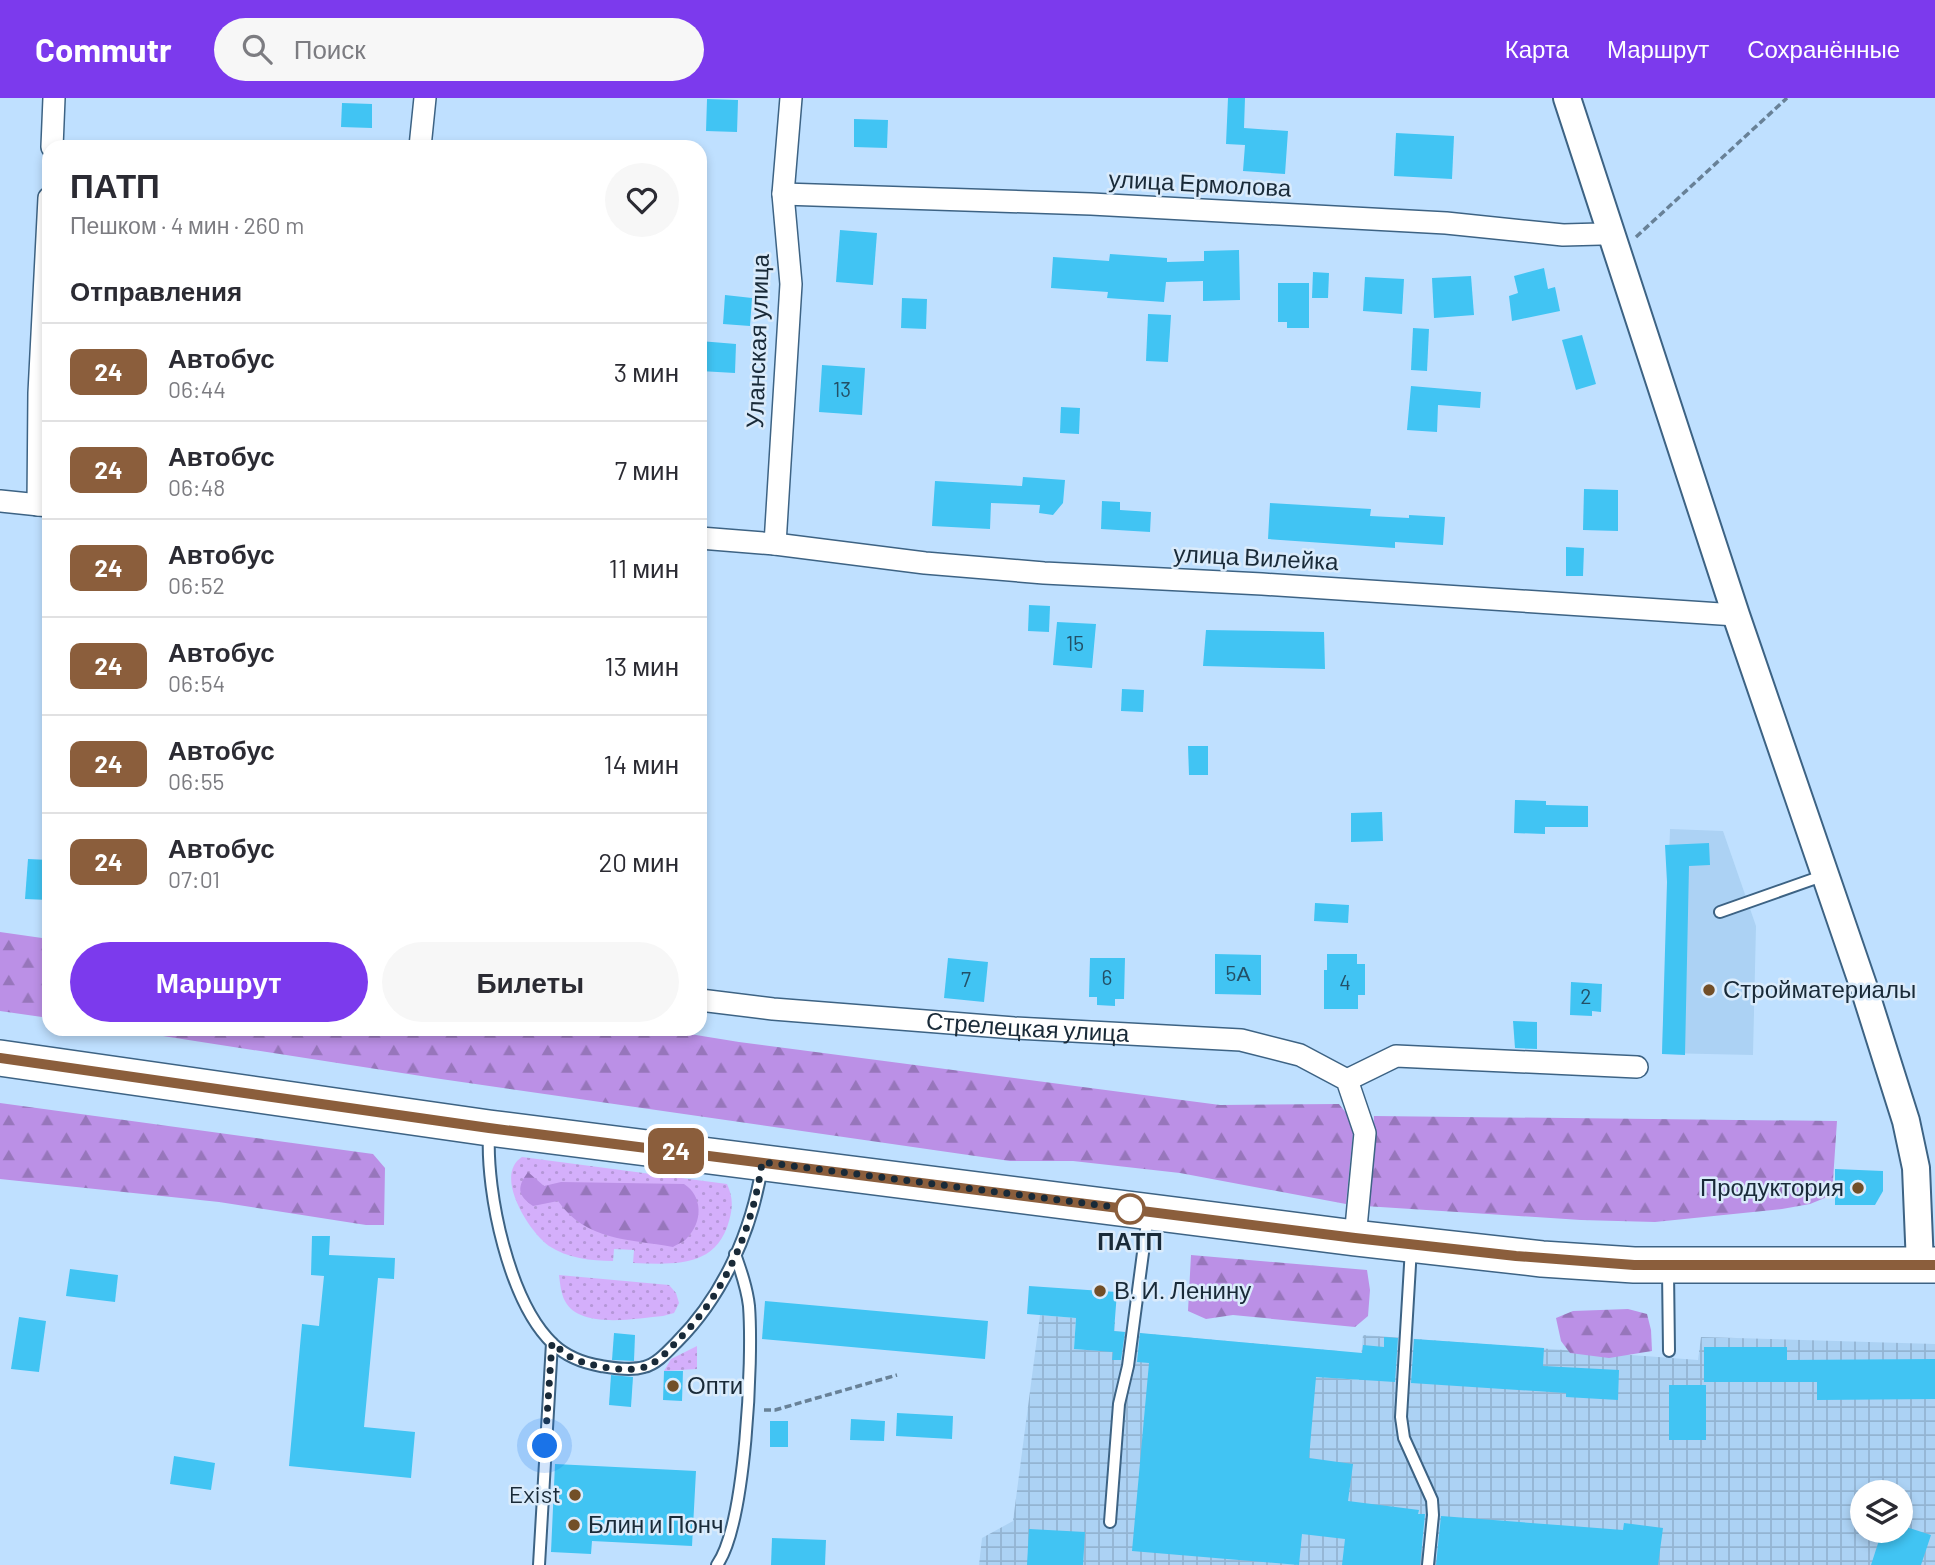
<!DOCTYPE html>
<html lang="ru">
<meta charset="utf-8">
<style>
:root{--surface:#fff;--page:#f7f7f7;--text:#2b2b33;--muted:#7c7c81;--line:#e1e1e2;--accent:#7c3aed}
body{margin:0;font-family:Barlow,sans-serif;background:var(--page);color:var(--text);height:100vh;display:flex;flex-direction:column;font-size:26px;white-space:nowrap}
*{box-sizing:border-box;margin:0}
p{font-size:23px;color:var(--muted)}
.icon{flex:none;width:38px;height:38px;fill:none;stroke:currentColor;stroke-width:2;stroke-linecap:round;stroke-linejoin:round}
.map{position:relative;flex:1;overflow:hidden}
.details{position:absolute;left:42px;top:42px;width:665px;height:896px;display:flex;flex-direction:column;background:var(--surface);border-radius:21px;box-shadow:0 4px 10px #0003}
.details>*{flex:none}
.badge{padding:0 14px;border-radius:10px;font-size:24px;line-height:46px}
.tools{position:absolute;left:1850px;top:1382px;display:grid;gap:14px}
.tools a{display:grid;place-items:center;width:63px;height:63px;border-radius:50%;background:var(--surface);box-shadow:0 4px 10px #0003;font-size:35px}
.you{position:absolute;width:35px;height:35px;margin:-18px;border:5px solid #fff;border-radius:50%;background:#1a73e8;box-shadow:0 0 0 10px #1a73e833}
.map>.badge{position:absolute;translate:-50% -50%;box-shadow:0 0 0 4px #fff}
h2{padding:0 28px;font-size:26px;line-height:63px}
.round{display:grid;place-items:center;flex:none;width:74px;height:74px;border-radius:37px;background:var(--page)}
.headline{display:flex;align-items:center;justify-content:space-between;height:119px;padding:0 28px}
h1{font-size:33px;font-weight:800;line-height:52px}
.primary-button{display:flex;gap:14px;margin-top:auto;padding:14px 28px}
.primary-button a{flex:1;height:80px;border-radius:42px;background:var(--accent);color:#fff;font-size:28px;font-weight:800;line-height:80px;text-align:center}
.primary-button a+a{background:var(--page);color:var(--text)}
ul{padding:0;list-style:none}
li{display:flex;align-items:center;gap:21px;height:98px;padding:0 28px;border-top:2px solid var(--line)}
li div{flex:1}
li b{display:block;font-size:26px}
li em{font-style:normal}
li .badge{min-width:77px;font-weight:700;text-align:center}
header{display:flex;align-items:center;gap:42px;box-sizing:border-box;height:98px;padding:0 35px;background:var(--accent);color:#fff}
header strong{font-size:33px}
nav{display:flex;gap:38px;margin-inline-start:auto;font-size:24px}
.search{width:490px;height:63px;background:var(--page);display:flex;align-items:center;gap:18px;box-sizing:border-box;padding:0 24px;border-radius:38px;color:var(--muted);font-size:26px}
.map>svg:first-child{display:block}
</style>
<header>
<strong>Commutr</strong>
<div class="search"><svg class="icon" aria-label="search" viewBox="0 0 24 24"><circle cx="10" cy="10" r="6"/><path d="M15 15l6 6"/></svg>Поиск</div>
<nav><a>Карта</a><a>Маршрут</a><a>Сохранённые</a></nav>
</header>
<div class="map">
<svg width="1935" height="1467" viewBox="0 0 1935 1467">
<defs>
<pattern id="industrial-grid" width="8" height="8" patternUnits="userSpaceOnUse" patternTransform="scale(1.75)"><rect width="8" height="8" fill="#acd2f4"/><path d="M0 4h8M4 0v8" fill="none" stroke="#93b4d2"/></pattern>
<pattern id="green-dots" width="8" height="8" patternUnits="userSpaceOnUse" patternTransform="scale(1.75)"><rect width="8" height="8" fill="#d4affb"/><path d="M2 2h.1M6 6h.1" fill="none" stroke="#b597d8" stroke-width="1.8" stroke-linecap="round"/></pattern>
<pattern id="forest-firs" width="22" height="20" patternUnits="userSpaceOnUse" patternTransform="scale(1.75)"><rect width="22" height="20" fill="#bb90e6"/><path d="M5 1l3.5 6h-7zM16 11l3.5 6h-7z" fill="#9776bb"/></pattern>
</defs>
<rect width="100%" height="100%" fill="#bfe0ff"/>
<path fill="#acd2f4" d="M1670,731L1723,733L1756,828L1753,957L1662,955Z"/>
<path fill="url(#industrial-grid)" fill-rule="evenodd" d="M1040,1217L1076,1220L1074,1251L1104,1253L1106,1223L1115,1224V1233L1338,1253L1335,1280L1359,1282L1363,1237L1698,1262L1701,1239L1935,1246V1467H979L982,1440L1013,1423ZM1862,1395H1900V1433H1862Z"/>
<g fill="url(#green-dots)">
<path d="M522,1059L727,1086C733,1099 733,1109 729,1123C716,1171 672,1166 633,1165L634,1152L614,1151L613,1163C591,1163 567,1160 549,1148C529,1134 493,1077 522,1059Z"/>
<path d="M559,1177L669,1187L676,1195L679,1205L674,1215L663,1218C637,1220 580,1232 565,1203C561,1196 560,1185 559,1177Z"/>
<path d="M697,1248V1271L664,1273L671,1261Z"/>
</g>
<g fill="url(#forest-firs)">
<path d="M0,834L49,841V920L0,913Z"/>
<path d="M118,931H659L739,944L1220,1007L1339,1006L1354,1025L1346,1106L1180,1075L1073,1063H1010L434,980Z"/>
<path d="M0,1005L373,1056L385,1070L384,1127H366L219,1104L0,1081Z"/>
<path d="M1374,1018L1837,1023L1832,1097L1810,1106L1782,1111L1655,1124L1581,1122L1365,1108L1371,1072Z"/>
<path d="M528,1074L544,1088L561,1084L684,1086C703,1098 703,1124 687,1140C684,1144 677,1146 673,1149C629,1141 586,1143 558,1103L533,1108C517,1097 517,1089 528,1074Z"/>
<path d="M1191,1157L1367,1172L1370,1192L1368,1218L1355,1229L1233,1217L1206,1221L1188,1213Z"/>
<path d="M1628,1211L1647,1216L1651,1232L1652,1253L1609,1260L1570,1255L1561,1243L1556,1220L1573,1213Z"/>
</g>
<g fill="#41c4f3">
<path d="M1228,0H1245L1244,30L1288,33L1285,76L1243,73L1245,47L1226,46Z"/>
<path d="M707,1L738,2L737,34L706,33Z"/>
<path d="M342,5L372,6V30L341,29Z"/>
<path d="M854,21L888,22L887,50L854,49Z"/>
<path d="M1396,35L1454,38L1452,81L1394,78Z"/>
<path d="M840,132L877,135L873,187L836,184Z"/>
<path d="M1239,152L1240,202L1203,203V183L1166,184L1164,204L1107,200L1108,194L1051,190L1053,159L1109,163L1110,156L1167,160V164L1204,163V153Z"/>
<path d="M1544,170L1548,191L1555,189L1560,213L1512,223L1509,198L1518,195L1514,178Z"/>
<path d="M1313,174L1329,175L1328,200H1312Z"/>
<path d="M1471,178L1474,217L1434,220L1432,180Z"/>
<path d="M1365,179L1404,181L1402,216L1363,213Z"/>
<path d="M1278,185H1309V230H1287V224H1278Z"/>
<path d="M725,197L752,200L750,228L723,226Z"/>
<path d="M902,200L927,201L926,231L901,230Z"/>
<path d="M1148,216L1171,217L1168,264L1146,263Z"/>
<path d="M1413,230L1429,231L1427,273L1411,272Z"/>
<path d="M1582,237L1596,286L1576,292L1562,242Z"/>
<path d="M700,243L736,246L735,275L700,273Z"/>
<path d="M822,267L865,270L862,317L819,314Z"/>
<path d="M1411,288L1481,294L1480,310L1438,307L1437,334L1407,332Z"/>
<path d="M1061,309L1080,310L1079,336L1060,335Z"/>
<path d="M1023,379L1065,382L1063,405L1053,417L1039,415L1040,407L991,405L990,431L932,428L935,383L1022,388Z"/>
<path d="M1584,391L1618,392V433L1583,432Z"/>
<path d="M1102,403L1120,404V412L1151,414L1150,434L1101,431Z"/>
<path d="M1270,405L1371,411L1370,418L1409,420V417L1445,419L1443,447L1395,444V450L1268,441Z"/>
<path d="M1566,449L1584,450L1583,478H1566Z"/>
<path d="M1029,507L1050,508L1049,534L1028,533Z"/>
<path d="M1057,524L1096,526L1092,570L1053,567Z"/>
<path d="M1206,532L1324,534L1325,571L1203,568Z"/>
<path d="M1122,591L1144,592L1143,614L1121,613Z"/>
<path d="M1188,648H1208V677H1189Z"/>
<path d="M1515,702L1546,703V707L1588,708V729H1545V736L1514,735Z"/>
<path d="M1382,714L1383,743L1351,744V715Z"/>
<path d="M1709,745L1710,767L1689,768L1685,957L1662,956L1667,784L1665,747Z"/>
<path d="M28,761L49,762V802L25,801Z"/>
<path d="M1315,805L1349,807L1348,825L1314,823Z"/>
<path d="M1215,856L1261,857V897L1215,896Z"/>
<path d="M1327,856H1357V866H1365V897H1358V911H1324V872H1327Z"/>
<path d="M948,860L988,864L984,904L944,900Z"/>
<path d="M1090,860H1125L1124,901H1115V908L1097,907V899H1089Z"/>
<path d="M1571,884L1602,886L1601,914L1592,913V918L1570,917Z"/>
<path d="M1513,923L1537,924V951L1515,950Z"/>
<path d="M1835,1071L1883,1073V1093L1875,1107H1835Z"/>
<path d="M312,1138H330L329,1157L395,1160L394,1181L378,1180L364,1329L415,1334L411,1380L289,1368L302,1226L319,1228L324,1178L311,1177Z"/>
<path d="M70,1171L118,1177L115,1204L66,1198Z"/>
<path d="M1029,1188L1117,1194L1114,1233L1125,1234L1121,1262H1112L1113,1254L1074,1251L1076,1220L1027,1216Z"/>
<path d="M765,1203L988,1223L985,1261L762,1241Z"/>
<path d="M19,1219L46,1223L39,1274L11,1271Z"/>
<path d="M614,1235L635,1237L634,1263L612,1262Z"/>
<path d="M1140,1235L1362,1255L1363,1247L1384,1249V1239L1398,1240L1395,1284L1316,1279L1309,1360L1353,1366L1348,1403L1419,1412L1418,1416H1425L1420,1467H1342L1345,1441L1302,1436L1299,1467L1132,1453L1149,1265L1137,1264Z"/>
<path d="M1414,1241L1544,1250L1543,1268L1619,1272L1618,1302L1566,1299V1295L1411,1285Z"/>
<path d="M1704,1249H1787V1262L1935,1261V1301L1817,1302V1284H1704Z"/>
<path d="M664,1273H683L682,1303L663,1302Z"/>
<path d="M611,1277L633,1279L631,1309L609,1307Z"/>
<rect x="1669" y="1287" width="37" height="55"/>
<path d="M897,1315L953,1318L952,1341L896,1338Z"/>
<path d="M851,1321L885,1323L884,1343L850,1342Z"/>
<rect x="770" y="1323" width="18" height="26"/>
<path d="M174,1358L215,1365L211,1392L170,1386Z"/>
<path d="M555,1366L696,1373L692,1448L592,1443L591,1456L551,1454Z"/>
<path d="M1441,1418L1623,1432L1624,1425L1663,1430L1658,1467H1436Z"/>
<path d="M1900,1427L1931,1437L1921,1467H1871L1882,1433H1900Z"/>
<path d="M1029,1431L1085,1434L1083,1467H1027Z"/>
<path d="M772,1440L826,1442L825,1467H771Z"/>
</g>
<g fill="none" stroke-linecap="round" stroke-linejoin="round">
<g stroke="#3d6384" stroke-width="14">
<g id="service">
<path d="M1720,814L1825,777"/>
<path d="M489,1036C486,1095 509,1204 553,1246C567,1259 583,1265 601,1268C614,1270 631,1273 644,1269C657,1266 668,1253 677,1244C723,1198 752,1133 762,1068"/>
<path d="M1411,1150L1401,1319L1404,1340L1432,1402L1433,1417L1428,1467"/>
<path d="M1668,1173L1669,1253"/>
<path d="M1110,1424L1119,1306L1128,1268L1148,1117"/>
<path d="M539,1467L552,1245"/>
<path d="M717,1467C746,1426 753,1261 749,1208C747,1190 741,1173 735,1156"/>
</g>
</g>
<g stroke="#3d6384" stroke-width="24">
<g id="minor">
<path d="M52,49L54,0"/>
<path d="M420,49L425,0"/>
<path d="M783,96L1091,106L1446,125L1563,137L1601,136L1612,133"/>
<path d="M0,403L49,408"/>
<path d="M38,407L39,295L49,100"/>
<path d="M700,440L775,446L925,465L1044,475L1262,486L1736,517"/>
<path d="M775,446L791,186L783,96L791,0"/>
<path id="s1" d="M700,902L773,911L1014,930L1241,942L1300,957L1347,982L1365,1035L1355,1140"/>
<path d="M1347,982L1396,958L1637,969"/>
</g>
</g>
<g stroke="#3d6384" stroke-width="30">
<path id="tertiary" d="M1567,0L1736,517L1863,887L1906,1023L1916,1070L1920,1167"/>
</g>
<g stroke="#3d6384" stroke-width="38">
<path id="primary" d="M0,960L489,1030L1355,1140L1542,1161L1634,1167H1935"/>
</g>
<g stroke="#688197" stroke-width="3.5" stroke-dasharray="7 3.5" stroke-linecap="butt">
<path d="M1636,139L1787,0"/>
<path d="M764,1312H775L897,1277"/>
</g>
<use href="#service" stroke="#fff" stroke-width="10"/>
<use href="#minor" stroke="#fff" stroke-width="21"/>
<use href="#tertiary" stroke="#fff" stroke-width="26"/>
<use href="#primary" stroke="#fff" stroke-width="35"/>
</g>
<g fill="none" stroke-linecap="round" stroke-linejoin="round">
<g stroke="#fff" stroke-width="16">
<path id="line" d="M0,960L489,1030L1355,1140L1516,1158L1634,1167H1935"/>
</g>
<use href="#line" stroke="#8b5e3c" stroke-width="10"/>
<path stroke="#192a38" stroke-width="7" stroke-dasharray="0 12.6" d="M545,1348L552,1245C559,1250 566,1257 574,1261C591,1268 630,1276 647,1268C659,1263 668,1253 676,1244C725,1197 753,1130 762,1064L1130,1111"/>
</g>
<g fill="#724f28" stroke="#daebfb" stroke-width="2.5">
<circle cx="1709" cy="892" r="7"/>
<circle cx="1858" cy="1090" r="7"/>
<circle cx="1100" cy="1193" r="7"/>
<circle cx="673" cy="1288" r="7"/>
<circle cx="575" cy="1397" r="7"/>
<circle cx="574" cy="1427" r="7"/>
</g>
<circle fill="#fff" stroke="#8b5e3c" stroke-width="3.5" cx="1130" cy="1111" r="14"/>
<g text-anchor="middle" stroke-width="5" stroke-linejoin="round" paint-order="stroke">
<g font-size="21" fill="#235067">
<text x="842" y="299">13</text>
<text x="1075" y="553">15</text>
<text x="1238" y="883">5А</text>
<text x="1107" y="887">6</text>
<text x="966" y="889">7</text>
<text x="1345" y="892">4</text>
<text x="1586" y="906">2</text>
</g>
<g font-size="24" fill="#192a38" stroke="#daebfb">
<text transform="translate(1200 86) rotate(3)" y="8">улица Ермолова</text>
<text transform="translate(758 243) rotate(-88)" y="8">Уланская улица</text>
<text transform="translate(1256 460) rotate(3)" y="8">улица Вилейка</text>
<text dy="8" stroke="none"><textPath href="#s1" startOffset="329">Стрелецкая улица</textPath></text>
</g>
<g font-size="24" fill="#192a38" stroke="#daebfb" text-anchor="start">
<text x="1723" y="900">Стройматериалы</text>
<text x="1844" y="1098" text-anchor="end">Продуктория</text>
<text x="1114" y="1201">В. И. Ленину</text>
<text x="687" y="1296">Опти</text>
<text x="561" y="1405" text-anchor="end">Exist</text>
<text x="588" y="1435">Блин и Понч</text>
</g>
<g font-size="24" font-weight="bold" fill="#192a38" stroke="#daebfb">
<text x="1130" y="1152">ПАТП</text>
</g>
</g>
</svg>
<div class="tools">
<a><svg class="icon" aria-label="layers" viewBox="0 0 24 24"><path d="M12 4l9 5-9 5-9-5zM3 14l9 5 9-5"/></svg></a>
</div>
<div class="you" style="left:545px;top:1348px"></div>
<b class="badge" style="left:676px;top:1053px;background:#8b5e3c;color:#fff">24</b>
<section class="details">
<div class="headline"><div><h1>ПАТП</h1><p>Пешком · 4 мин · 260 m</p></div><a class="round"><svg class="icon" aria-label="heart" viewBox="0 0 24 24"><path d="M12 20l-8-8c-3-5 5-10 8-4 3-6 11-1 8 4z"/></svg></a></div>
<h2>Отправления</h2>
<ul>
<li><span class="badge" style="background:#8b5e3c;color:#fff">24</span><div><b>Автобус</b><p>06:44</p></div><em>3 мин</em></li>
<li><span class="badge" style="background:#8b5e3c;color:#fff">24</span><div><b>Автобус</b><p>06:48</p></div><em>7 мин</em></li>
<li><span class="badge" style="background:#8b5e3c;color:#fff">24</span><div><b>Автобус</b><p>06:52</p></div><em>11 мин</em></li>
<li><span class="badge" style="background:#8b5e3c;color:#fff">24</span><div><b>Автобус</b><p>06:54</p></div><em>13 мин</em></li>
<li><span class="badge" style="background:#8b5e3c;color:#fff">24</span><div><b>Автобус</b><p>06:55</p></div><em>14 мин</em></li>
<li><span class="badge" style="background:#8b5e3c;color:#fff">24</span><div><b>Автобус</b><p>07:01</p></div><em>20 мин</em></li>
</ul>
<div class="primary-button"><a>Маршрут</a><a>Билеты</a></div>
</section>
</div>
